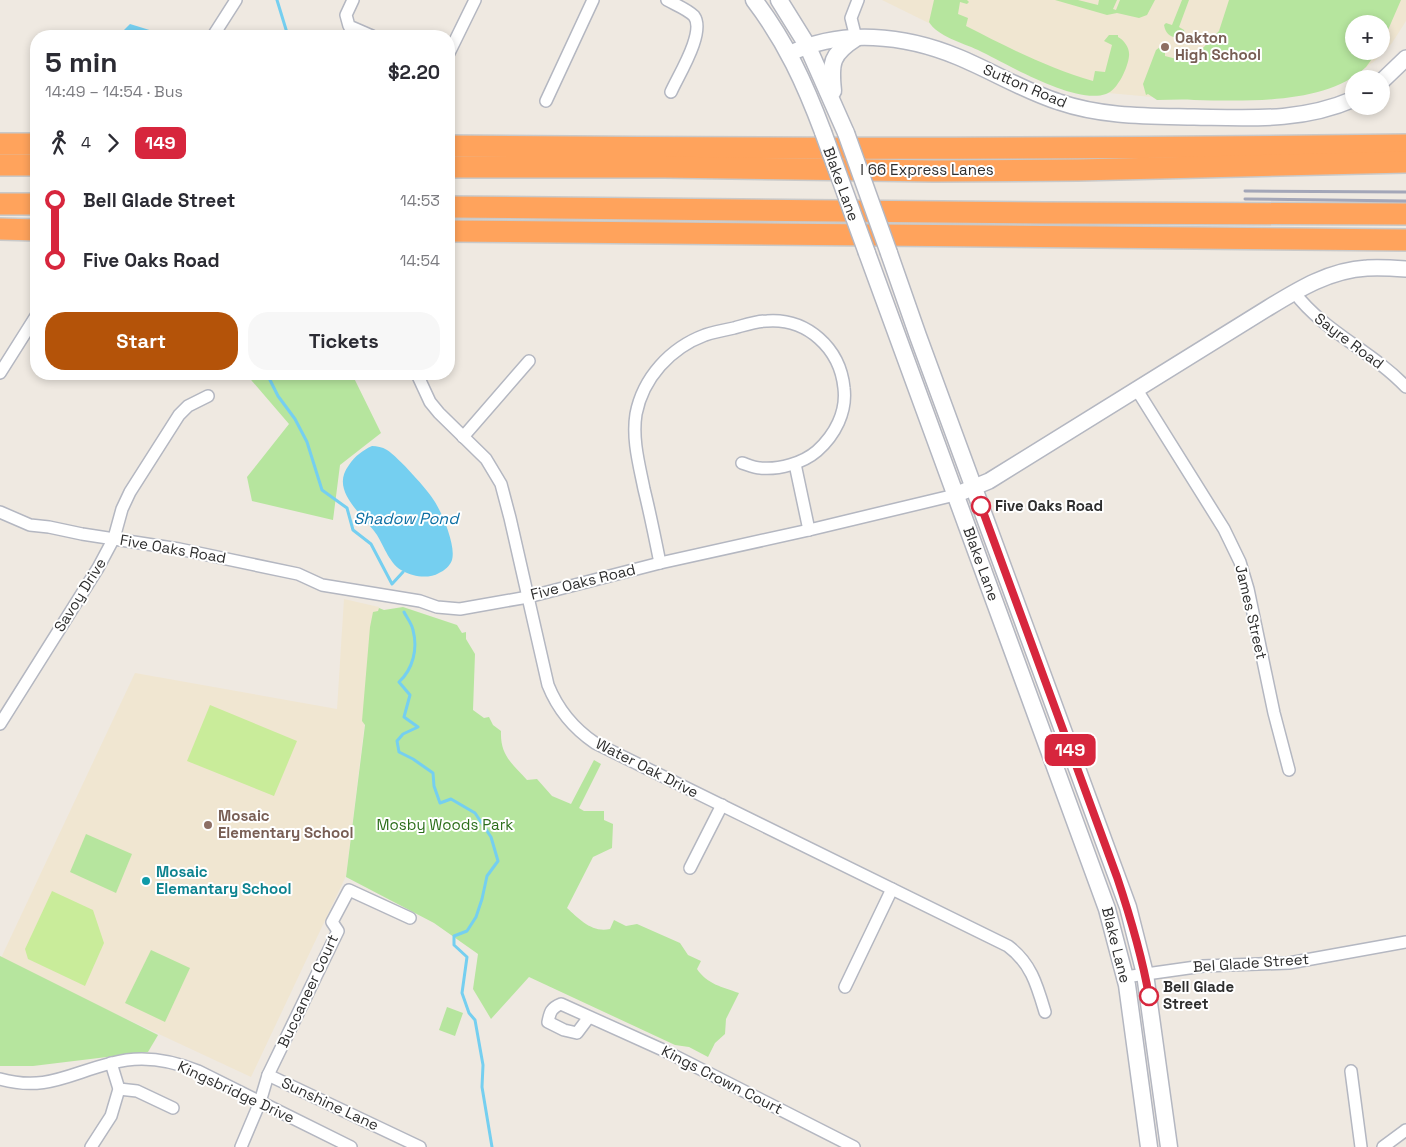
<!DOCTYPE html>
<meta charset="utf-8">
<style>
:root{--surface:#fff;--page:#f7f7f7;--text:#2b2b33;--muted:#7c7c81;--accent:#b45309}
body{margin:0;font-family:"Space Grotesk",sans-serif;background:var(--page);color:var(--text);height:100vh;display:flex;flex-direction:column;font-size:19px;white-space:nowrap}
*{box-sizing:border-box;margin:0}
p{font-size:16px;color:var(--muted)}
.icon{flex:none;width:28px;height:28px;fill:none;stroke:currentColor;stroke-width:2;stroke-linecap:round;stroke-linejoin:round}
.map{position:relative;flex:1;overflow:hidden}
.details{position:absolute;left:30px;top:30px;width:425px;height:350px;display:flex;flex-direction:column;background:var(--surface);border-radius:20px;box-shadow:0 2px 8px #0003}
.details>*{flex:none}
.badge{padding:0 10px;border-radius:8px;font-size:18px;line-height:32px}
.buttons{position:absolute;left:1345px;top:15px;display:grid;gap:10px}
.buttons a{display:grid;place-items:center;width:45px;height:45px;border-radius:50%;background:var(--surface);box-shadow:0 2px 8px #0003;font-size:25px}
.map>.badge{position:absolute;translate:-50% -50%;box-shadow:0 0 0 2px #fff}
.legs{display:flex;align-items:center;gap:8px;height:55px;padding:0 15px;font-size:16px}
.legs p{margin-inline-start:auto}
.summary{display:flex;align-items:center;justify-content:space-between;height:85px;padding:0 15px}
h1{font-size:28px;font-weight:600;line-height:38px}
.button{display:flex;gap:10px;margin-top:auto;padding:10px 15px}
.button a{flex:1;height:58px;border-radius:20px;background:var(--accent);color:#fff;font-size:20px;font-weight:600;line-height:58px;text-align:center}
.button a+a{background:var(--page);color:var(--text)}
ul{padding:0 15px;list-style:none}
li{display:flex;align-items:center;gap:18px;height:60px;font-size:19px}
li i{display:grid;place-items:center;width:8px;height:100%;margin:0 6px;background:currentColor}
li i::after{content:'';width:12px;height:12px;margin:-6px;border:4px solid;border-radius:50%;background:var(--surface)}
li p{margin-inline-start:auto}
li:first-child i{background:linear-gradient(#0000 50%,currentColor 0)}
li:last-child i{background:linear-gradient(currentColor 50%,#0000 0)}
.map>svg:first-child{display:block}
</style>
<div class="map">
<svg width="1406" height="1147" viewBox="0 0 1406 1147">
<rect width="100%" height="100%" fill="#efe9e1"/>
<g fill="#f0e6d1" fill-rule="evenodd">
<path d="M882,0H1406V21L1392,43L1376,60L1357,74L1339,83L1152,97L1108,93L1083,88L1016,66ZM1354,24H1381V51H1354Z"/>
<path d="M344,599L379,607L346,876L251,1077L0,960L135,673L337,709Z"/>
</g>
<g fill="#b6e59e">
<path d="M934,0H967L969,2L967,4L960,2L958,14L968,18L966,26C1007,47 1048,68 1093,81L1095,71L1105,72L1112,45L1104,41L1109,35H1118V37C1124,40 1130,48 1129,56C1128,67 1118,90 1106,94C1075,105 1007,64 978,50C963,43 937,36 929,22Z"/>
<path d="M1055,0H1078L1098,5L1099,0H1117L1113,9L1116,10L1120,0H1155L1147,15L1139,18L1117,13L1107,15Z"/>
<path d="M1182,0H1189L1179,27L1184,30L1185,33C1176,41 1166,37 1164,25L1166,23L1172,25Z"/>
<path d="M1229,0H1401L1381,46V24H1354V51H1377C1374,56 1370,62 1366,67C1326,105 1245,101 1194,100C1181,99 1169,100 1157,100L1148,94L1146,95L1143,84L1156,50L1160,47H1165V56L1188,62L1191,55L1198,57L1202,49L1219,31Z"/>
<path d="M246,374H352L381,433L340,465L333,520L252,501L247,477L289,424Z"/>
<path d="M403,607L457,625L462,633L466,632V639L475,654L473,710L484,718L489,717L493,725L501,731C500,756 512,763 527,780L537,779L552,796L571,804L594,760L601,764L579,808L584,811H604V820L613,824L612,848L593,857L567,908C579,919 592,933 610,929L614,920L626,926L637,924L680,943L688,955L701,961L697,969C707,984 722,987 739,993L726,1019L725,1034L715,1043L708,1057L689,1047L675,1045L529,977L491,1019L473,989L478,954L434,923L346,877L365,725L362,721L370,627L373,612L378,611L379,608L384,610Z"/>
<path d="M86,834L132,854L116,893L70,872Z"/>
<path d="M151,950L190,968L165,1022L125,1003Z"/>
<path d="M0,956L158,1035L148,1052L33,1066H0Z"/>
<path d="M447,1007L463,1013L455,1036L439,1030Z"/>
</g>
<g fill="#c9ec9a">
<path d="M210,705L297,741L274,796L187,761Z"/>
<path d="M52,891L93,910L104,943L85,986L28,959L25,949Z"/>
</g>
<g fill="#75cff0">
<path d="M130,24L156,32L158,36H118Z"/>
<path d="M372,446C377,446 382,447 387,450C398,457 428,490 435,502C443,515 456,546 452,560C450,566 444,571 439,573C429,579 413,577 403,571C390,565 384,546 377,535C363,514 329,491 349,465C355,456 363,450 372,446Z"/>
</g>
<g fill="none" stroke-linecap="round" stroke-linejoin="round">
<g stroke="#75cff0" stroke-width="3">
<path d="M277,0L288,36"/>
<path d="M267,374L278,396L295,419L307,442L322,490L347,508L353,530L371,544L392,584L403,572"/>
<path d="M404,612C407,618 412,624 413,630C418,649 413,669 399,682L410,695L404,717L418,727L403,734L397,741L399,752L413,759L433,773L434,786L440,803L451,799L475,813L491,837L498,861L487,876L482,899L476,917L467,931L454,936V945L467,957L462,993L469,1013L475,1020L483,1065L482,1087L492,1147"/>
</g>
<g stroke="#b4b7c1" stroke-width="14">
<g id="minor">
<path d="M353,0L346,15L349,26L372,36"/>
<path d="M667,0C676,5 687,9 694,16C706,32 678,76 671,92"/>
<path d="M213,36L236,0"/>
<path d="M856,38L851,18L858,0"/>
<path d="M449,53L475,0"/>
<path d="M546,101L593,0"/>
<path d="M1294,292C1324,332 1372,351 1406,387"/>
<path d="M0,373L36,316"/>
<path d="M417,374L430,402L439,413L486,459L501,484L510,518L548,685C558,710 573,728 595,743L1008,946C1031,963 1037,985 1045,1012"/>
<path d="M1137,390L1224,529L1240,562L1248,589L1274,713L1289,770"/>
<path d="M463,437L529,361"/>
<path d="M795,464L809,530"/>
<path d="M0,512L30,525L49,527L82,534L179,549L298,574L322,585L420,601L437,607L460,609L528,597L660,563L809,530L955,495"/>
<path d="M660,563C655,538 650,513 644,489C639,464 632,439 636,414C643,378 670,348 705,335C714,332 724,330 734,328C745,325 756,321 767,321C807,318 840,348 844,388C847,412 835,435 817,451C803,463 779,470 760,468C755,468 748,465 742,463"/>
<path d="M0,724L98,568L114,538L122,509L130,492L179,415L188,406L208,396"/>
<path d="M690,868L722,805"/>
<path d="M1125,977L1203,966L1289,963L1406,942"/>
<path d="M845,987L892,889"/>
<path d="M589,1017L577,1033L564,1030L548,1022C550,1012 551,1008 561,1004L663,1050L854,1147"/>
<path d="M1351,1071L1361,1147"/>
<path d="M268,1075L420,1147"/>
<path d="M0,1079C46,1092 70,1073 112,1063C140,1055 171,1060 198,1071L351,1147"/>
<path d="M119,1089L137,1091L173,1108"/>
<path d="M91,1147L111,1116L119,1089L111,1063"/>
<path d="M241,1147L260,1102L268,1075L338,931L332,922L349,890L410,918"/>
<path d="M1383,1147L1406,1130"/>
</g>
</g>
<g stroke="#b4b7c1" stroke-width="18">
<g id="tertiary">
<path d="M789,54C842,28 905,35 958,57C992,71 1024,91 1059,102C1103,117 1148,116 1194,117C1250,118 1301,122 1354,99"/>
<path d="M1381,82L1406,58"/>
<path d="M955,495L989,481L1268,308C1299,289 1330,270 1367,268C1380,267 1393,268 1406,269"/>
</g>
</g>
<g stroke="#b4b7c1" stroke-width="19">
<g id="secondary">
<path d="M754,0C786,42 805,84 823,132"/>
<path d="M779,0L807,45L846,133"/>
<path d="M833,91C830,63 831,54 856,38"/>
<path d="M867,253L1107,909L1127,985L1149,1147"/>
<path d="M889,253L918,336L1128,907L1145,974L1169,1147"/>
</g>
</g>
<g stroke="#c9c9c9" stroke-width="24">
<g id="motorway">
<path d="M0,144H36"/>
<path d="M449,146C768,149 1087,149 1406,145"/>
<path d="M0,165H36"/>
<path d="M449,167H665L934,171L1078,170L1406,162"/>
<path d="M0,204H36"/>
<path d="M449,207L1044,213L1406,214"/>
<path d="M0,229L36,230"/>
<path d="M449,231L1406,240"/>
</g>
</g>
<use href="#minor" stroke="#fff" stroke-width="11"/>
<use href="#tertiary" stroke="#fff" stroke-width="15"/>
<use href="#secondary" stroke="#fff" stroke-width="16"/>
<use href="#motorway" stroke="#ffa35c" stroke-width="21"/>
<g stroke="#a3a6b8" stroke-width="3">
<path d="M1245,191L1406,192"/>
<path d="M1245,199L1406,201"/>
</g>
<g stroke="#b4b7c1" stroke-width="19" stroke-linecap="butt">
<g id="secondary-bridge">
<path d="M823,132L867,253"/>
<path d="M846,133L889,253"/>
</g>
</g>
<use href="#secondary-bridge" stroke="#fff" stroke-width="16"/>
</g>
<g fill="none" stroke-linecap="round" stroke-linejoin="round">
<g stroke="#fff" stroke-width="11">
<path id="line-1" d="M981,506L1117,877C1130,916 1142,956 1149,996"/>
</g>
<use href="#line-1" stroke="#d7263d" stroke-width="8"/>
</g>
<g fill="#8d6e63" stroke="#fff" stroke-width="2">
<circle cx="1165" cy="47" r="5"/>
<circle cx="208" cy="825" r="5"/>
</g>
<g fill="#fff" stroke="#d7263d" stroke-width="2.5">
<circle cx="981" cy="506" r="9"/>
<circle cx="1149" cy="996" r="9"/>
</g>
<circle fill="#0f9aa8" stroke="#fff" stroke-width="2" cx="146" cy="881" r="5"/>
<g text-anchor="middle" stroke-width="4" stroke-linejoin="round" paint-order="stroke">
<g font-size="15" font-weight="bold" fill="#785e54" stroke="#fff" text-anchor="start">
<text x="1175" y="43">Oakton<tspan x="1175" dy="17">High School</tspan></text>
<text x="218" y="821">Mosaic<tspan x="218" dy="17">Elementary School</tspan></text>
</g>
<g font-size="15" fill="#2e2e2e" stroke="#fff">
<text transform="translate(1025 86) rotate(23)" y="5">Sutton Road</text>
<text x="927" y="175">I 66 Express Lanes</text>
<text transform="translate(841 184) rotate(70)" y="5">Blake Lane</text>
<text transform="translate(1349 341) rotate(37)" y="5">Sayre Road</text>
<text transform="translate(173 549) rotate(10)" y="5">Five Oaks Road</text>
<text transform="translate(981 564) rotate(70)" y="5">Blake Lane</text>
<text transform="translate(583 582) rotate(-14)" y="5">Five Oaks Road</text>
<text transform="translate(80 595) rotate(-58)" y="5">Savoy Drive</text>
<text transform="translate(1251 612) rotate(77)" y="5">James Street</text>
<text transform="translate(647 768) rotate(27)" y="5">Water Oak Drive</text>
<text transform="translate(1116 945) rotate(76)" y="5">Blake Lane</text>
<text transform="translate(1251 963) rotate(-4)" y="5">Bel Glade Street</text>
<text transform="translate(308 991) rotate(-65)" y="5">Buccaneer Court</text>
<text transform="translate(722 1080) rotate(27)" y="5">Kings Crown Court</text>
<text transform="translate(236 1092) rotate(25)" y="5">Kingsbridge Drive</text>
<text transform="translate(330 1104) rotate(25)" y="5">Sunshine Lane</text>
</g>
<g font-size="15" font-weight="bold" fill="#2e2e2e" stroke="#fff" text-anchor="start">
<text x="995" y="511">Five Oaks Road</text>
<text x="1163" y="992">Bell Glade<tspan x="1163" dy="17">Street</tspan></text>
</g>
<g font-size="15" fill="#2c6e1b" stroke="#fff">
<text x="445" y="830">Mosby Woods Park</text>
</g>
<g font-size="15" font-weight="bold" fill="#0d838f" stroke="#fff" text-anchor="start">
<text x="156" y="877">Mosaic<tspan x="156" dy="17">Elemantary School</tspan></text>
</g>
<g font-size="16" font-style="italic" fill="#0d6fa3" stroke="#fff">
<text x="406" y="524">Shadow Pond</text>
</g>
</g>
</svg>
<div class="buttons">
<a>+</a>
<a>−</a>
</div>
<b class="badge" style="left:1070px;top:750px;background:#d7263d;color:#fff">149</b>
<section class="details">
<div class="summary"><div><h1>5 min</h1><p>14:49 – 14:54 · Bus</p></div><b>$2.20</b></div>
<div class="legs"><svg class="icon" aria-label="walk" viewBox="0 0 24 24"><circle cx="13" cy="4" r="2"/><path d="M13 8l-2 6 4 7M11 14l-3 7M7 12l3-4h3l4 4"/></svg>4<svg class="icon" aria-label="forward" viewBox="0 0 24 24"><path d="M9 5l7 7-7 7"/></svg><b class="badge" style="background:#d7263d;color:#fff">149</b></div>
<ul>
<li><i style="color:#d7263d"></i><b>Bell Glade Street</b><p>14:53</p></li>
<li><i style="color:#d7263d"></i><b>Five Oaks Road</b><p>14:54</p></li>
</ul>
<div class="button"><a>Start</a><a>Tickets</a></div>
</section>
</div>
